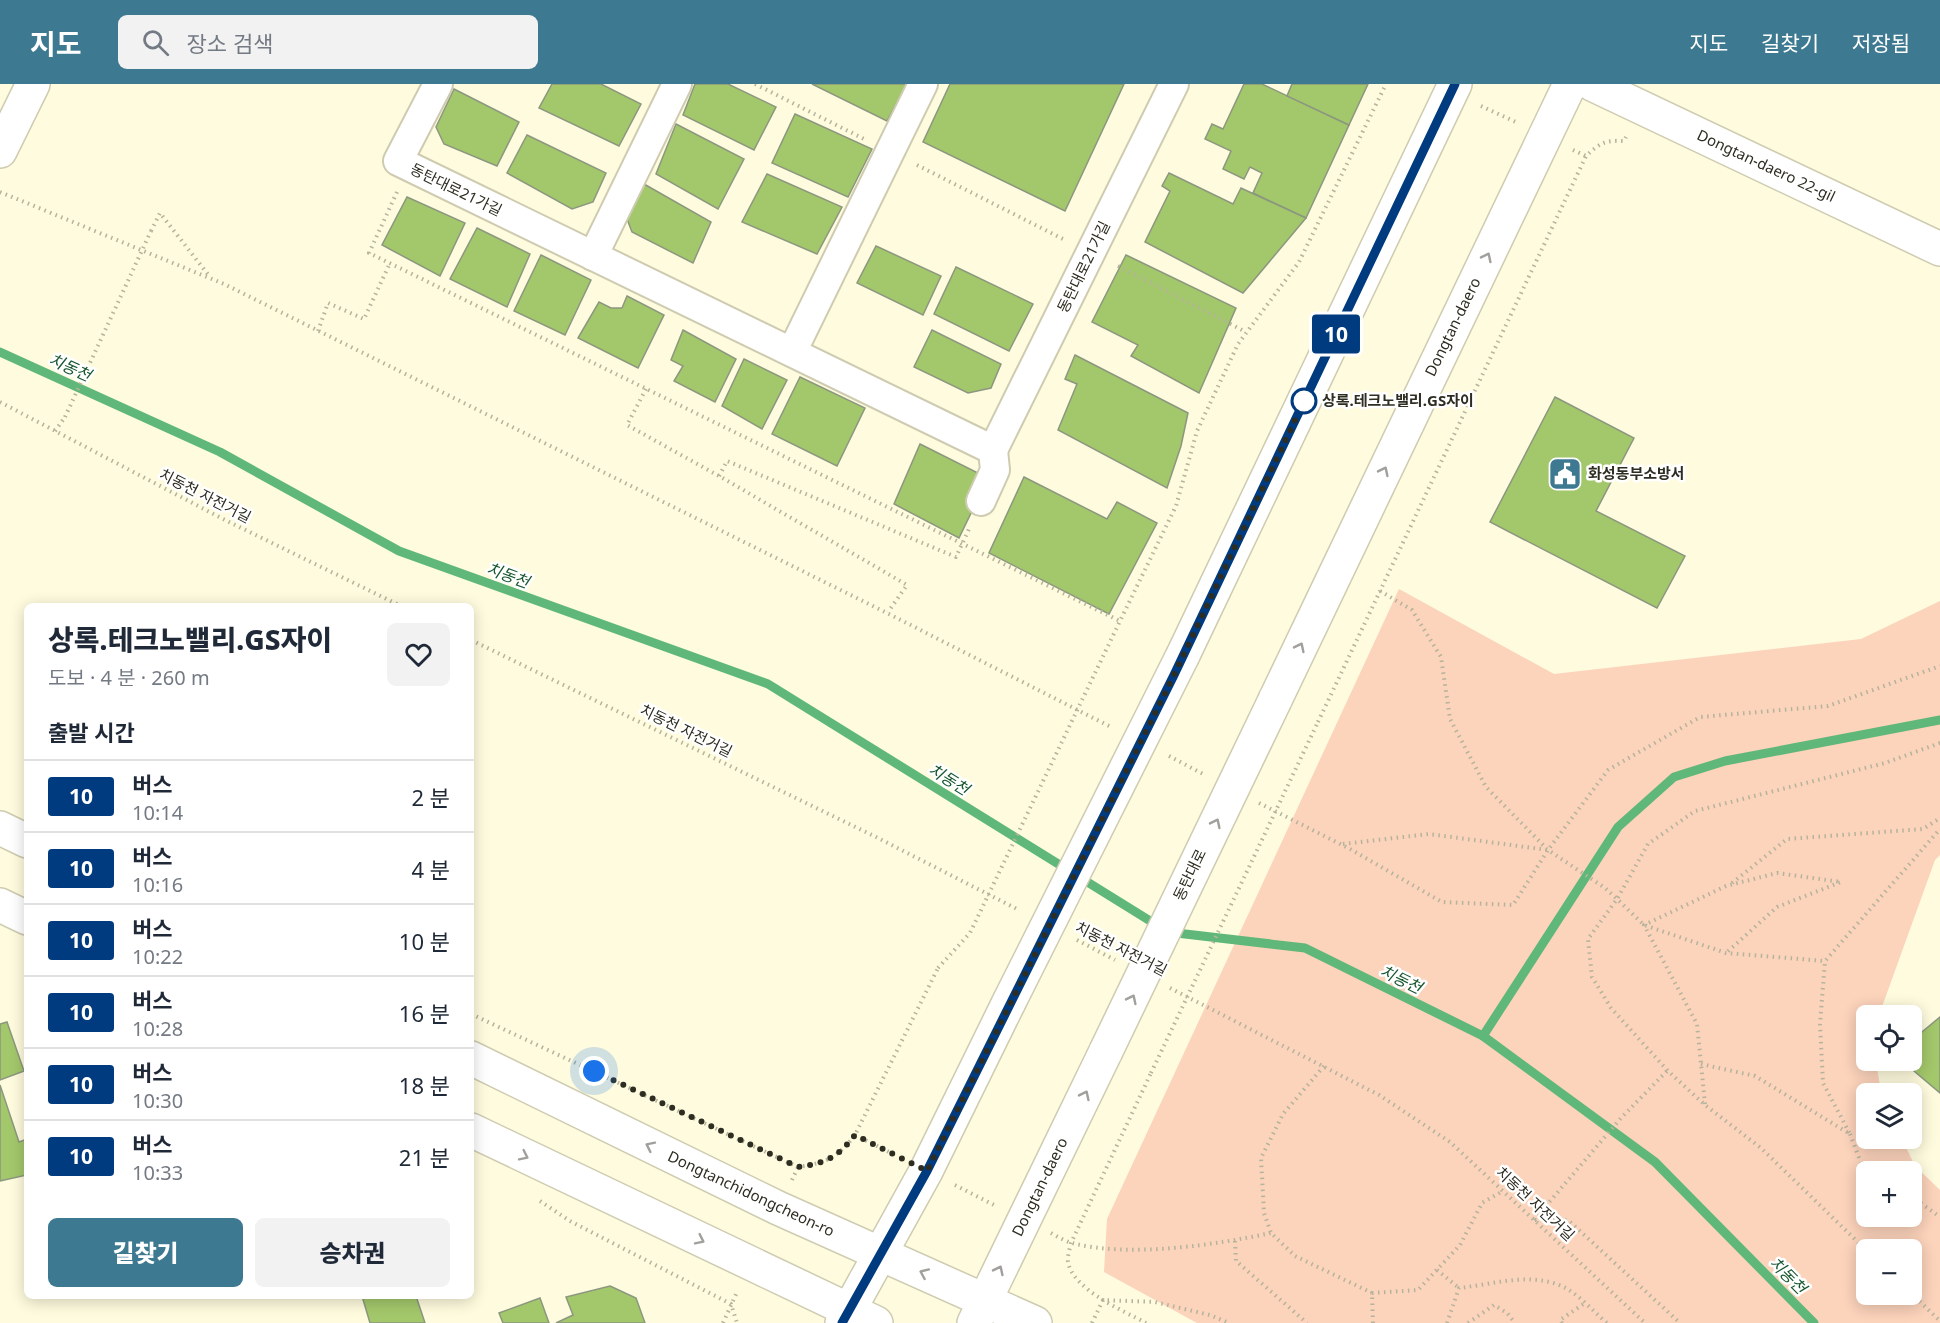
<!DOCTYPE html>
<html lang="ko">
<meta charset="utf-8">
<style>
:root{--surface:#fff;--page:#f2f2f3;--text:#1f2937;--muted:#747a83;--line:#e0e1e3;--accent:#3d7990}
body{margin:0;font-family:"Noto Sans","Noto Sans KR",sans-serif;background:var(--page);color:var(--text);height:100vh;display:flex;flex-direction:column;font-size:22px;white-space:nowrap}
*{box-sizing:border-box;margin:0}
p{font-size:20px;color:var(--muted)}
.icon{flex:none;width:33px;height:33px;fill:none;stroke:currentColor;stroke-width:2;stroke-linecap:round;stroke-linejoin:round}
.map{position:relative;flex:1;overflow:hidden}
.panel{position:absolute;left:24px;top:519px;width:450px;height:696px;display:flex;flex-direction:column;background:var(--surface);border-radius:9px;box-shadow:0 3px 15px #0003}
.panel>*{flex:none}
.badge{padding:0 12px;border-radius:4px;font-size:21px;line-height:39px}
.tools{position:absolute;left:1856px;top:921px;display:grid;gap:12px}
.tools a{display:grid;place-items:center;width:66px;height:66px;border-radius:9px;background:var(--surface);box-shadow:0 3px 15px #0003;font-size:30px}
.you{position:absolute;width:30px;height:30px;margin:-15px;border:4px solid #fff;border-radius:50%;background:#1a73e8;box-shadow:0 0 0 9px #1a73e833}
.map>.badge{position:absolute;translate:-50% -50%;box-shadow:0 0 0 3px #fff}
h2{padding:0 24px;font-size:22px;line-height:54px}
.round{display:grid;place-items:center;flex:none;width:63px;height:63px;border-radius:9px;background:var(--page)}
.head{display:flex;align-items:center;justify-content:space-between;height:102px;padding:0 24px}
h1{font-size:28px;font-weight:800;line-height:45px}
.action{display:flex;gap:12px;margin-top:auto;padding:12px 24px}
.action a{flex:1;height:69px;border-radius:9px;background:var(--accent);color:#fff;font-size:24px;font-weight:800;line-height:69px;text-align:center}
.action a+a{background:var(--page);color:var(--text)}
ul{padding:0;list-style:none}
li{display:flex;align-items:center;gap:18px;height:72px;padding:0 24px;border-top:2px solid var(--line)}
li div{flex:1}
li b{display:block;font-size:22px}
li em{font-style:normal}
li .badge{min-width:66px;font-weight:700;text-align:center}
header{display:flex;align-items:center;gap:36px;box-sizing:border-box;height:84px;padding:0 30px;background:var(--accent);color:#fff}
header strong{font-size:28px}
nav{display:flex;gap:33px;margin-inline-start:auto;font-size:21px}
.search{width:420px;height:54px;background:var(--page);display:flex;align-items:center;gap:15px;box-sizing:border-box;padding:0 21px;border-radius:9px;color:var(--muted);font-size:22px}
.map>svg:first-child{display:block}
</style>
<header>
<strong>지도</strong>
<div class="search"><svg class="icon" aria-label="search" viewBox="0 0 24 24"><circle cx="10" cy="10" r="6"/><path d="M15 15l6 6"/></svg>장소 검색</div>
<nav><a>지도</a><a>길찾기</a><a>저장됨</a></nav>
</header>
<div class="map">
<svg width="1940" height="1239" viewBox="0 0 1940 1239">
<rect width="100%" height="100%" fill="#fefbde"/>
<path fill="#fcd3bb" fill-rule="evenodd" d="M1399,505L1554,590L1861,555L1940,517V771L1935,776L1879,931L1866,932V976L1876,977L1881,1009L1866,1010V1054L1902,1055L1915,1082L1940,1106V1239H1197L1104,1188L1107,1135ZM1866,1088H1911V1132H1866ZM1866,1166H1911V1210H1866Z"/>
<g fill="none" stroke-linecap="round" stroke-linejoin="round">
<g stroke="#5fb879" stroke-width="9">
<path d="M0,268L220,368L399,467L768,600L1168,848L1305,864L1483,952L1655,1078L1814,1239"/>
<path d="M1483,952L1618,743L1674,693L1725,677L1940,636"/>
</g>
</g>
<g fill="#a3c76b" stroke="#8c977f" stroke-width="1.5">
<path d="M552,0H601L641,20L619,62L539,24Z"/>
<path d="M695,0H728L776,23L754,66L683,31Z"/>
<path d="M812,0H907L887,37Z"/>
<path d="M950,0H1124L1065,127L923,58Z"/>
<path d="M1244,0H1262L1349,41L1306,134L1253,109L1262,89L1250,83L1244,95L1223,85L1231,67L1205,55L1212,40L1223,45Z"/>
<path d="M1292,0H1368L1349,41L1287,12Z"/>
<path d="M454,5L519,38L497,82L444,60L436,43Z"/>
<path d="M795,30L872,65L848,113L772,79Z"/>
<path d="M676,40L744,75L718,125L656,90Z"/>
<path d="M527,51L606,89L593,118L572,125L507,89Z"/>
<path d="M1169,89L1233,120L1241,104L1306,134L1243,209L1145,158L1170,107L1162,102Z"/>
<path d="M767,90L842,123L817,170L742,138Z"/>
<path d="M644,100L711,138L693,179L632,148L627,135Z"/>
<path d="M407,113L465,139L440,192L382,161Z"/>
<path d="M477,144L530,170L507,223L450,195Z"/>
<path d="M876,162L941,192L923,231L857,199Z"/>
<path d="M541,171L591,196L565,251L514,227Z"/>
<path d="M1126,171L1236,224L1199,309L1131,272L1138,261L1092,238Z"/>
<path d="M956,183L1033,220L1009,267L934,230Z"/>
<path d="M627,212L664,231L638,284L578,254L599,218L611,224H622Z"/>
<path d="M683,246L736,275L715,318L674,297L683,282L671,276Z"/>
<path d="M932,246L1001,280L991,304L968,309L914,283Z"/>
<path d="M1075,271L1188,329L1181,362L1167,404L1058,346L1077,300L1065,295Z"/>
<path d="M744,275L787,296L762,345L722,322Z"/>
<path d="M800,293L865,324L837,382L772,350Z"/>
<path d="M1555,313L1634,354L1596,427L1685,472L1657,524L1490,438Z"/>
<path d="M920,360L988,394L959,454L894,420Z"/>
<path d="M1024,393L1107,435L1117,418L1157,439L1109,530L989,469Z"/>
<path d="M1940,933V1009L1901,976H1911V957Z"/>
<path d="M7,938L24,987L0,996V940Z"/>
<path d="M0,1001L19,1058L27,1055V1091L0,1097Z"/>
<path d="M610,1202L636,1214L645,1239H556L573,1231L566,1213Z"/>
<path d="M362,1212H416L425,1239H370Z"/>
<path d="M540,1214L549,1239H503L499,1229Z"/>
</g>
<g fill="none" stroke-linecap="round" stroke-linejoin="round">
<g stroke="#cecbb0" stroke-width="32">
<g id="minor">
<path d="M438,0L398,77L993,366L995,386L981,417"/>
<path d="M593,172L677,0"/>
<path d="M792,268L923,0"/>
<path d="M993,366L1174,0"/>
</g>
</g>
<g stroke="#cecbb0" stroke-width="36">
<path id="tertiary" d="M1592,0L1940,165"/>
</g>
<g stroke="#cecbb0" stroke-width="36">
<g id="secondary">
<path d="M1183,571L1455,0"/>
<path d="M1275,616L1570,0"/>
<path d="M842,1239L926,1087L1009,918"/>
<path d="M974,1239L1106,967"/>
</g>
</g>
<g stroke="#cecbb0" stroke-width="36">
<g id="primary">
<path d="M0,744L27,757"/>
<path d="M0,821L27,834"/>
<path d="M471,974L778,1124L1035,1239"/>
<path d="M471,1046L876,1239"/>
</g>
</g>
<g stroke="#cecbb0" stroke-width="36">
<path id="motorway" d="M0,67L33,0"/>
</g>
<g stroke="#b5b39c" stroke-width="4" stroke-dasharray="1.5 4.5" stroke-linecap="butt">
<path d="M755,0L864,55"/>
<path d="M1481,22L1518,39"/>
<path d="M1573,66L1586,72"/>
<path d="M917,81L1065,156"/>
<path d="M0,108L224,200L887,529L1111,643"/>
<path d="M397,108L369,169L1120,537L1176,422L1197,347L1238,260L1299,178L1386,0"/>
<path d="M151,147L160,129L210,193"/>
<path d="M1118,182L1246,248"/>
<path d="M318,247L328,219L364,235L390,179"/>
<path d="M646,305L627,341L719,392L907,501L888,528"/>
<path d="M0,318L223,435L401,522"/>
<path d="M55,347L65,333"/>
<path d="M719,392L727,377L956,473L970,443"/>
<path d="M1380,507L1412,526L1441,573L1450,635L1486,703L1547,765"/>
<path d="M471,556L876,753L1019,826"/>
<path d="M1318,638L1586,72C1600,59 1605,56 1624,57L1626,53"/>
<path d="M1940,659L1885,679L1695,727L1648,760L1617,815L1644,841L1726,869L1825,877L1940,745"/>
<path d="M1169,672L1205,691"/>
<path d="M1259,719L1352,766L1442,818L1513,821L1548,766L1605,804L1617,815L1588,855L1592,893L1611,924L1668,987L1705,1021L1761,1064L1866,1166"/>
<path d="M1343,760L1429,750L1548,766L1608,686L1700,633L1828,622L1940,582"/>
<path d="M1732,799L1787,755L1923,745L1940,734"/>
<path d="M1077,856L1115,876"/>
<path d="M1170,904L1379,1011L1450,1058L1645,1239"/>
<path d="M471,930L798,1083C826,1079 837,1074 855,1051L938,884"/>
<path d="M1701,980L1755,992L1850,1050L1823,999L1820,940L1825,877"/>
<path d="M1324,982L1283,1030L1261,1074L1264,1129L1271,1149L1295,1172L1372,1209"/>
<path d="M1705,1020L1697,940L1644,841L1726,802L1777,789L1841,798L1777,823L1726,869"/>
<path d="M1850,1050L1861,1079L1868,1088"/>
<path d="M855,1051L897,1072"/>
<path d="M792,1096L798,1083"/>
<path d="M955,1101L996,1122"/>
<path d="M1911,1112L1940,1133"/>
<path d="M540,1117L570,1137L731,1220L737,1239"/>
<path d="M1534,1136L1621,1034L1667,987"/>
<path d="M1535,1136H1568L1680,1239"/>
<path d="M1051,1149C1058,1153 1065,1157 1072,1159C1129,1174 1214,1161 1271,1149"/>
<path d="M1235,1157L1236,1177L1307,1239"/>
<path d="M1437,1186L1459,1204"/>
<path d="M1911,1209L1940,1237"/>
<path d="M723,1239L737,1208"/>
<path d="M1092,1239L1103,1216L1155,1218L1210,1231L1229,1239"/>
<path d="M1146,1239C1124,1227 1073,1206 1068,1178C1067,1173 1070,1164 1071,1159L1151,989"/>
<path d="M1373,1239L1372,1209L1418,1206L1460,1161L1482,1119L1503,1107"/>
<path d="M1447,1239L1459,1204C1496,1200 1539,1185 1572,1208C1585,1217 1595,1229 1607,1239"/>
<path d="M1468,1239L1494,1221L1507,1229L1515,1239"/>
<path d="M1562,1239L1560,1236L1585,1219"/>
</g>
<use href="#minor" stroke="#fff" stroke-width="28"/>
<use href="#tertiary" stroke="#fff" stroke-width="33"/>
<use href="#secondary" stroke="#fff" stroke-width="33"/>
<use href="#primary" stroke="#fff" stroke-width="33"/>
<use href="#motorway" stroke="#fff" stroke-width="33"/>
<g stroke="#cecbb0" stroke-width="36" stroke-linecap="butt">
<g id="secondary-bridge">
<path d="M1009,918L1183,571"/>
<path d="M1106,967L1275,616"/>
</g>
</g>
<g stroke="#b5b39c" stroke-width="4" stroke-dasharray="1.5 4.5" stroke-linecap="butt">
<path d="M65,333L151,147"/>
<path d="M938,884L970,849L1120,537"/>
<path d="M1151,989L1318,638"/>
</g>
<use href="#secondary-bridge" stroke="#fff" stroke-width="33"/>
</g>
<defs><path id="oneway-chevron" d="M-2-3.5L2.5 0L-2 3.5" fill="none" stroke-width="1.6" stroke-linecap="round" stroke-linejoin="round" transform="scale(1.5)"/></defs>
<g stroke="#a1a09c">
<use href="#oneway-chevron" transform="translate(1487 173) rotate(-64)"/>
<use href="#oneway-chevron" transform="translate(1384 387) rotate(-64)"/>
<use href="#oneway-chevron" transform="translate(1300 563) rotate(-64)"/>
<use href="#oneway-chevron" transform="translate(1216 739) rotate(-64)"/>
<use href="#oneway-chevron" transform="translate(1132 915) rotate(-64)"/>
<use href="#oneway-chevron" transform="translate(1085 1011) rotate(-64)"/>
<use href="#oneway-chevron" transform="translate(650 1062) rotate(-154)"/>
<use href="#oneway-chevron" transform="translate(524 1072) rotate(26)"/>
<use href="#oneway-chevron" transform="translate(700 1156) rotate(26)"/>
<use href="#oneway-chevron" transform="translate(999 1186) rotate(-64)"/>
<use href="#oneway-chevron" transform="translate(924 1189) rotate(-156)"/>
</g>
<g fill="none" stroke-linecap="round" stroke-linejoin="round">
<g stroke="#fff" stroke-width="14">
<path id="line" d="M842,1239L927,1087L1174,591L1455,0"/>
</g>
<use href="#line" stroke="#003b80" stroke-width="9"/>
<path stroke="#2e2d22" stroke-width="6" stroke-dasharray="0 10.8" d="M594,987L798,1083C826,1079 837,1074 855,1051L927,1087L1174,591L1307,311L1304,317"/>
</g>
<defs>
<g id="civic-square" transform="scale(1.725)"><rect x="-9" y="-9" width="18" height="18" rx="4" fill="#3d7990" stroke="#fff"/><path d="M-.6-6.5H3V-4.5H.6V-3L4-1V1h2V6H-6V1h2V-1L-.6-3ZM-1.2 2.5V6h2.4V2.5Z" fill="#fff"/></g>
</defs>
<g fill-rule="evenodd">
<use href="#civic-square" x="1565" y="390"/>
</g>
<circle fill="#fff" stroke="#003b80" stroke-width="3" cx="1304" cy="317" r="12"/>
<g text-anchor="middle" stroke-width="5" stroke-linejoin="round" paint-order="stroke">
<g font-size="15" fill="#2e2d22" stroke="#fff">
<text transform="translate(1766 82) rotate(25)" y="5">Dongtan-daero 22-gil</text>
<text transform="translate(456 106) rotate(26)" y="5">동탄대로21가길</text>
<text transform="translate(1084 183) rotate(-64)" y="5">동탄대로21가길</text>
<text transform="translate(1453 243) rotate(-64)" y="5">Dongtan-daero</text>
<text transform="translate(205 412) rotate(27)" y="5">치동천 자전거길</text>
<text transform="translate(686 647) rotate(26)" y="5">치동천 자전거길</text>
<text transform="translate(1190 791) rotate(-64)" y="5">동탄대로</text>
<text transform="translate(1121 865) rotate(27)" y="5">치동천 자전거길</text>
<text transform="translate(1040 1103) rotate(-64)" y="5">Dongtan-daero</text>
<text transform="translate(751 1110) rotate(25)" y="5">Dongtanchidongcheon-ro</text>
<text transform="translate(1535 1120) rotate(43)" y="5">치동천 자전거길</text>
</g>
<g font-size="15" font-weight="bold" fill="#2e2d22" stroke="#fff" text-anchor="start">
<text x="1322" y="322">상록.테크노밸리.GS자이</text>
</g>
<g font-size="15" font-weight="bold" fill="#2e2d22" stroke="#fff" text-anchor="start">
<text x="1588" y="395">화성동부소방서</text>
</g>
<g font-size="16" font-style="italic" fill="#17572e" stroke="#fff">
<text transform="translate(70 283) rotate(24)" y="6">치동천</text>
<text transform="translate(508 491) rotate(20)" y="6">치동천</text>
<text transform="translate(949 695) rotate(32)" y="6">치동천</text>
<text transform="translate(1401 895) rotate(26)" y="6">치동천</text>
<text transform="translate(1788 1191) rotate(45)" y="6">치동천</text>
</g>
</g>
</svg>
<div class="tools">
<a><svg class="icon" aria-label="locate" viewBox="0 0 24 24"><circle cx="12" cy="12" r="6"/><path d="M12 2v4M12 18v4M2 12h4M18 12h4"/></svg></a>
<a><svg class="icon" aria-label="layers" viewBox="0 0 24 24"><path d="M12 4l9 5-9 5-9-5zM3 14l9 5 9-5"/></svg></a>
<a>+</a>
<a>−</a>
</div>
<div class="you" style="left:594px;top:987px"></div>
<b class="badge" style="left:1336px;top:250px;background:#003b80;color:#fff">10</b>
<section class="panel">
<div class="head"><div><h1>상록.테크노밸리.GS자이</h1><p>도보 · 4 분 · 260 m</p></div><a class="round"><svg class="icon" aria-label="heart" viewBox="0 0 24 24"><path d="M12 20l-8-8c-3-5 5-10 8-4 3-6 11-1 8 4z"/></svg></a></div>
<h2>출발 시간</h2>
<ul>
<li><span class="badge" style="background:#003b80;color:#fff">10</span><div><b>버스</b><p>10:14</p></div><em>2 분</em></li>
<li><span class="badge" style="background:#003b80;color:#fff">10</span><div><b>버스</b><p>10:16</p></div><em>4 분</em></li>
<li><span class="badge" style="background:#003b80;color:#fff">10</span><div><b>버스</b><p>10:22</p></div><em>10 분</em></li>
<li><span class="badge" style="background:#003b80;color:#fff">10</span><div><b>버스</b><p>10:28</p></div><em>16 분</em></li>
<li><span class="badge" style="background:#003b80;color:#fff">10</span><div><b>버스</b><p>10:30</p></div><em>18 분</em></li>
<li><span class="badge" style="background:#003b80;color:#fff">10</span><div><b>버스</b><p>10:33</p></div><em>21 분</em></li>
</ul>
<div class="action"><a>길찾기</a><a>승차권</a></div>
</section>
</div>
